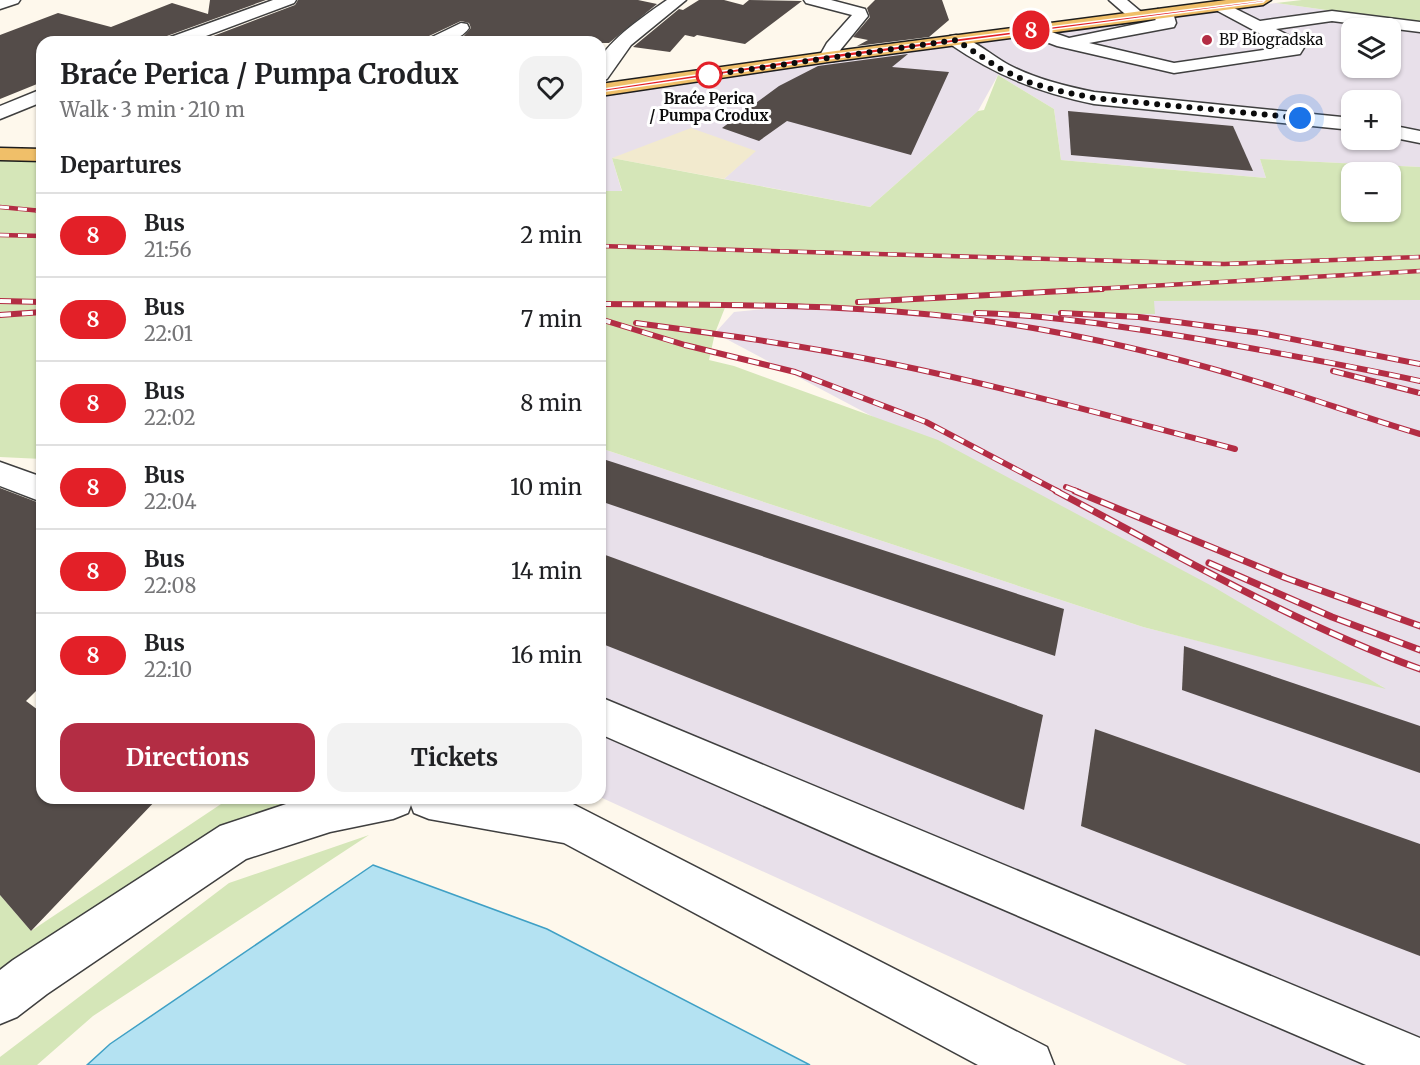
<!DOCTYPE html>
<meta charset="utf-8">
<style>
:root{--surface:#fff;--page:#f2f2f2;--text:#202124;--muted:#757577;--line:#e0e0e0;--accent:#b32d44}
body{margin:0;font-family:Merriweather,serif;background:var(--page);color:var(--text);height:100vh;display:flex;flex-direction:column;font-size:22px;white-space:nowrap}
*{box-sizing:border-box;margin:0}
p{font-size:20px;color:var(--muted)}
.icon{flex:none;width:33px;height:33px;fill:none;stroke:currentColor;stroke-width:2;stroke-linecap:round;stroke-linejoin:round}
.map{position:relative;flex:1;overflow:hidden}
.sheet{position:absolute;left:36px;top:36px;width:570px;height:768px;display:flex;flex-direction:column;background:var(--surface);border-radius:18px;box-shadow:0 2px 4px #0004}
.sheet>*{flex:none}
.badge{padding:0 12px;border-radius:20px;font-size:21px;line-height:39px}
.tools{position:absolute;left:1341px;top:18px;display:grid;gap:12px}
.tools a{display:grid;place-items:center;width:60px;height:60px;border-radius:12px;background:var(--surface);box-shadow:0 2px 4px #0004;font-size:30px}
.you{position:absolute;width:30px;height:30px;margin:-15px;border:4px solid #fff;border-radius:50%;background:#1a73e8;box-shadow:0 0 0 9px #1a73e833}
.map>.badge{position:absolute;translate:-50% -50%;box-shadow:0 0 0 3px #fff}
h2{padding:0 24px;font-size:22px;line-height:54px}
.round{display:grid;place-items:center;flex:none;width:63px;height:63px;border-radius:18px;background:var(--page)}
.summary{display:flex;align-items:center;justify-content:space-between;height:102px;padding:0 24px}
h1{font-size:28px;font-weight:700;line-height:45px}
.cta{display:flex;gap:12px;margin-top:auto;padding:12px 24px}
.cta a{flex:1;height:69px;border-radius:18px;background:var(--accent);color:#fff;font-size:24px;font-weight:700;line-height:69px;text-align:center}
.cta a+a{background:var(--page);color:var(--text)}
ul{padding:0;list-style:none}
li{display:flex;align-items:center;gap:18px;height:84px;padding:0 24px;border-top:2px solid var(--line)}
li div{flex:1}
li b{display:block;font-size:22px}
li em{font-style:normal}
li .badge{min-width:66px;font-weight:700;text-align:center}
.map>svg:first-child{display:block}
</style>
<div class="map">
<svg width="1420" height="1065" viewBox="0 0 1420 1065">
<rect width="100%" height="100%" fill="#fef8ec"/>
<g fill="#e8e0ea" fill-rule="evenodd">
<path d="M1276,3L1420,23V167L1260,159L1266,178L1061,160L1054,109L998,75L978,111L870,207L724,179L755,151L612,158L622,192L600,191V90L828,57L907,52ZM1352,28H1390V68H1352ZM1352,100H1390V140H1352Z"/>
<path d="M1420,246V1065H1187L600,797V448L1143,627L1383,687L715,333L734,312Z"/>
</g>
<path fill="#f2eace" d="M691,128L756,151L724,179L612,158Z"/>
<g fill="#d5e6b8" fill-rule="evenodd">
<path d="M1302,0H1420V23L1276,3Z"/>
<path d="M998,75L1054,109L1061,160L1266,178L1260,159L1420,167V300L1154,301L1155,314L927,313L726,305L715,333L709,360L734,366L938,440L1212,586L1386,689L1143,627L600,448V191H622L612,158L870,207L978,111L984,110ZM1390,172V212H1352V172Z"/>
<path d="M0,154L42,155V459L0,457Z"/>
<path d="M230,798H393L330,811L0,1000V895L31,931Z"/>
<path d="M369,835L93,1016L37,1065H0V1057L229,883Z"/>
</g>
<path fill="#b4e2f2" stroke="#3fa0c5" stroke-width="1.5" d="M373,865L547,929L810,1065H87L110,1044Z"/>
<g fill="#544c49">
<path d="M210,0H266L167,36L158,42H42V82L0,99V35L58,13L111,27L172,3L208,14Z"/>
<path d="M298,0H638L657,4L609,43L452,42L462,38L471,28L469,23L461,21L429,36L425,42H286L265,37L251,42H218L208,38L295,5Z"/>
<path d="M699,0H724L743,5L749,0L802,1L745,44L697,35L694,37L685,35L670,52L633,47L679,9L683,10Z"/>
<path d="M875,0H942L949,20L929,37L857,46L868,40L853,37L870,17L867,8Z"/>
<path d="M908,54L892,67L949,72L911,155L787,121L759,141L722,128L779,86L818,66Z"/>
<path d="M1068,111L1233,126L1253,171L1071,155Z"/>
<path d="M600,458L1064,609L1055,656L600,501Z"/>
<path d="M0,488L42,504V685L26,701L42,713V798H158L31,931L0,895Z"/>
<path d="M600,553L1043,715L1024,810L600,643Z"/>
<path d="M1184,646L1420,726V773L1182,690Z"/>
<path d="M1095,729L1420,844V956L1081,826Z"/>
</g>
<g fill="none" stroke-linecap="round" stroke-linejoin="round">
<g stroke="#3f3f3f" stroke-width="3">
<g id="minor">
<path d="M0,0H20L18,3L0,9Z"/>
<path d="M273,0H296L294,3L190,42H165L168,38Z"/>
<path d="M667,0H686L631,45L607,79L600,81C600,75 598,67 600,61C605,42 651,11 667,0Z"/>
<path d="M804,0H831L865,9L868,16L841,49L834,61H822L819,57L827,43L852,15L806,3Z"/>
<path d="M1109,0H1127L1146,16L1138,21L1132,20Z"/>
<path d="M1220,1L1260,21L1332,11L1420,22V32L1332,21L1276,29L1302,42L1305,46L1300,54L1174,73L1057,46L1025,34L1023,30L1025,26L1031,25L1069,38L1156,20L1150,14L1158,9L1174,16L1176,23L1174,27L1089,43L1174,63L1285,47L1214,9L1212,6L1214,3Z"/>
<path d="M461,23L467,24L469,28C459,42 443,42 427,42L430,38Z"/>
<path d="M956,35C974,39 992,56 1009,65C1036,79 1065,86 1094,92L1352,118V130L1094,104C1038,92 997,76 950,44L947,40L950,36Z"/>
<path d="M42,89V102L0,119V106Z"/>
<path d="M1390,125L1420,131V143L1390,137Z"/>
<path d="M0,462L42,477V502L0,486Z"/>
<path d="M600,697L1420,1038V1065H1366L869,852L600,734Z"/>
<path d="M304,798H547L569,802L1047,1047L1054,1065H978L564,843L429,819L414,813L411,805L408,813L393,819L330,832L246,859L47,994L17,1017L0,1024V970L13,960L220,826Z"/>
</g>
</g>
<g stroke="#1d1d1d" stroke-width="3">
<g id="major">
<path d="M1226,0H1271L1263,5L828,62L600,96V84L828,52Z"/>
<path d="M0,148L42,149V161L0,160Z"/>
</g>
</g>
<use href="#minor" fill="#fff" fill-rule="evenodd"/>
<use href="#major" fill="#f0bf69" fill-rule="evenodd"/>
<g stroke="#b32d44" stroke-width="4.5">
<g id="rail-far2">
<path d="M0,207L42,211"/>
<path d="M0,235L42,236"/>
<path d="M600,246L1224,264L1420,257"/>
<path d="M1075,290L1420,271"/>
</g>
</g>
<g stroke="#b32d44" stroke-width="6">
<g id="rail-far1">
<path d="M0,301L42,302"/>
<path d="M858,302L1102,289"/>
<path d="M600,304C748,305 897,303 1044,330C1122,344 1201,364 1277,388C1325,403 1372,420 1420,434"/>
<path d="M976,313C1051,315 1126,327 1199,339C1273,352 1347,365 1420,381"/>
<path d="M1061,313L1139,317L1261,333L1420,364"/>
<path d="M0,315L42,312"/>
<path d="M600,319L685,345L795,372L926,422L1059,492"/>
<path d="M636,323C718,334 801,345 883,362C1001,386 1118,418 1235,449"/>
<path d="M1333,371L1420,393"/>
<path d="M1066,487L1079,492"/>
</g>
</g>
<g stroke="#b32d44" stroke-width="7">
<g id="rail">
<path d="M1056,491C1175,554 1293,623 1420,669"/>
<path d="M1075,491L1286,578L1420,626"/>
<path d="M1209,563L1332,617L1420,650"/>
</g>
</g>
<use href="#rail-far2" stroke="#fff" stroke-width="3" stroke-dasharray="9" stroke-linecap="butt"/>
<use href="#rail-far1" stroke="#fff" stroke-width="4" stroke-dasharray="11" stroke-linecap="butt"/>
<use href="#rail" stroke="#fff" stroke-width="4.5" stroke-dasharray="14" stroke-linecap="butt"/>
</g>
<path fill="#e32028" stroke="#fff" stroke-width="1.5" d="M1263,2L828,59L600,92L597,90L828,55L1265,0Z"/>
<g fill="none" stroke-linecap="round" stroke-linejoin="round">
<path stroke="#0c0c0c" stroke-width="6" stroke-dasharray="0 10.8" d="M709,75L956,40L999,68L1028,82L1055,90L1094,98L1300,118"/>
</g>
<circle fill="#b32d44" stroke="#fff" stroke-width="2" cx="1207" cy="40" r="6"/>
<circle fill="#fff" stroke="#e32028" stroke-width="3" cx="709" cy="75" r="12"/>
<g text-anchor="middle" stroke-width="6" stroke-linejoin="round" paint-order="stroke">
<g font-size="15" fill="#0c0c0c" stroke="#fff" text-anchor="start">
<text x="1219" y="45">BP Biogradska</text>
</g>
<g font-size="15" font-weight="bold" fill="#0c0c0c" stroke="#fff">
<text x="709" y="104">Braće Perica<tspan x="709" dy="17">/ Pumpa Crodux</tspan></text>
</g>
</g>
</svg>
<div class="tools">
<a><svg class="icon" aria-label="layers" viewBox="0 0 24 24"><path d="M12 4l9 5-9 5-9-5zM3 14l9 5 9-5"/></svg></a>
<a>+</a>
<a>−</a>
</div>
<div class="you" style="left:1300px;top:118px"></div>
<b class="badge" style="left:1031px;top:30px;background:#e32028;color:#fff">8</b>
<section class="sheet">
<div class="summary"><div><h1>Braće Perica / Pumpa Crodux</h1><p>Walk · 3 min · 210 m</p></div><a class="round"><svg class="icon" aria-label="heart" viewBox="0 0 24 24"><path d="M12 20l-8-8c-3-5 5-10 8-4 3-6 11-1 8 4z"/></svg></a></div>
<h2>Departures</h2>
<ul>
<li><span class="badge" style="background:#e32028;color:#fff">8</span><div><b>Bus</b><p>21:56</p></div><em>2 min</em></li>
<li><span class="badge" style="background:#e32028;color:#fff">8</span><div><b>Bus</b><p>22:01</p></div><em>7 min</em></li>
<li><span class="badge" style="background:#e32028;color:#fff">8</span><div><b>Bus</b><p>22:02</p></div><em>8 min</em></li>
<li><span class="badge" style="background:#e32028;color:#fff">8</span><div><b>Bus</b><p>22:04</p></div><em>10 min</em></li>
<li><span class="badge" style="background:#e32028;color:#fff">8</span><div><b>Bus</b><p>22:08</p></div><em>14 min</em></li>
<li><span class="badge" style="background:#e32028;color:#fff">8</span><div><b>Bus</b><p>22:10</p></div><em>16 min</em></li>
</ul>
<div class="cta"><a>Directions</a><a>Tickets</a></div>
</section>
</div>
